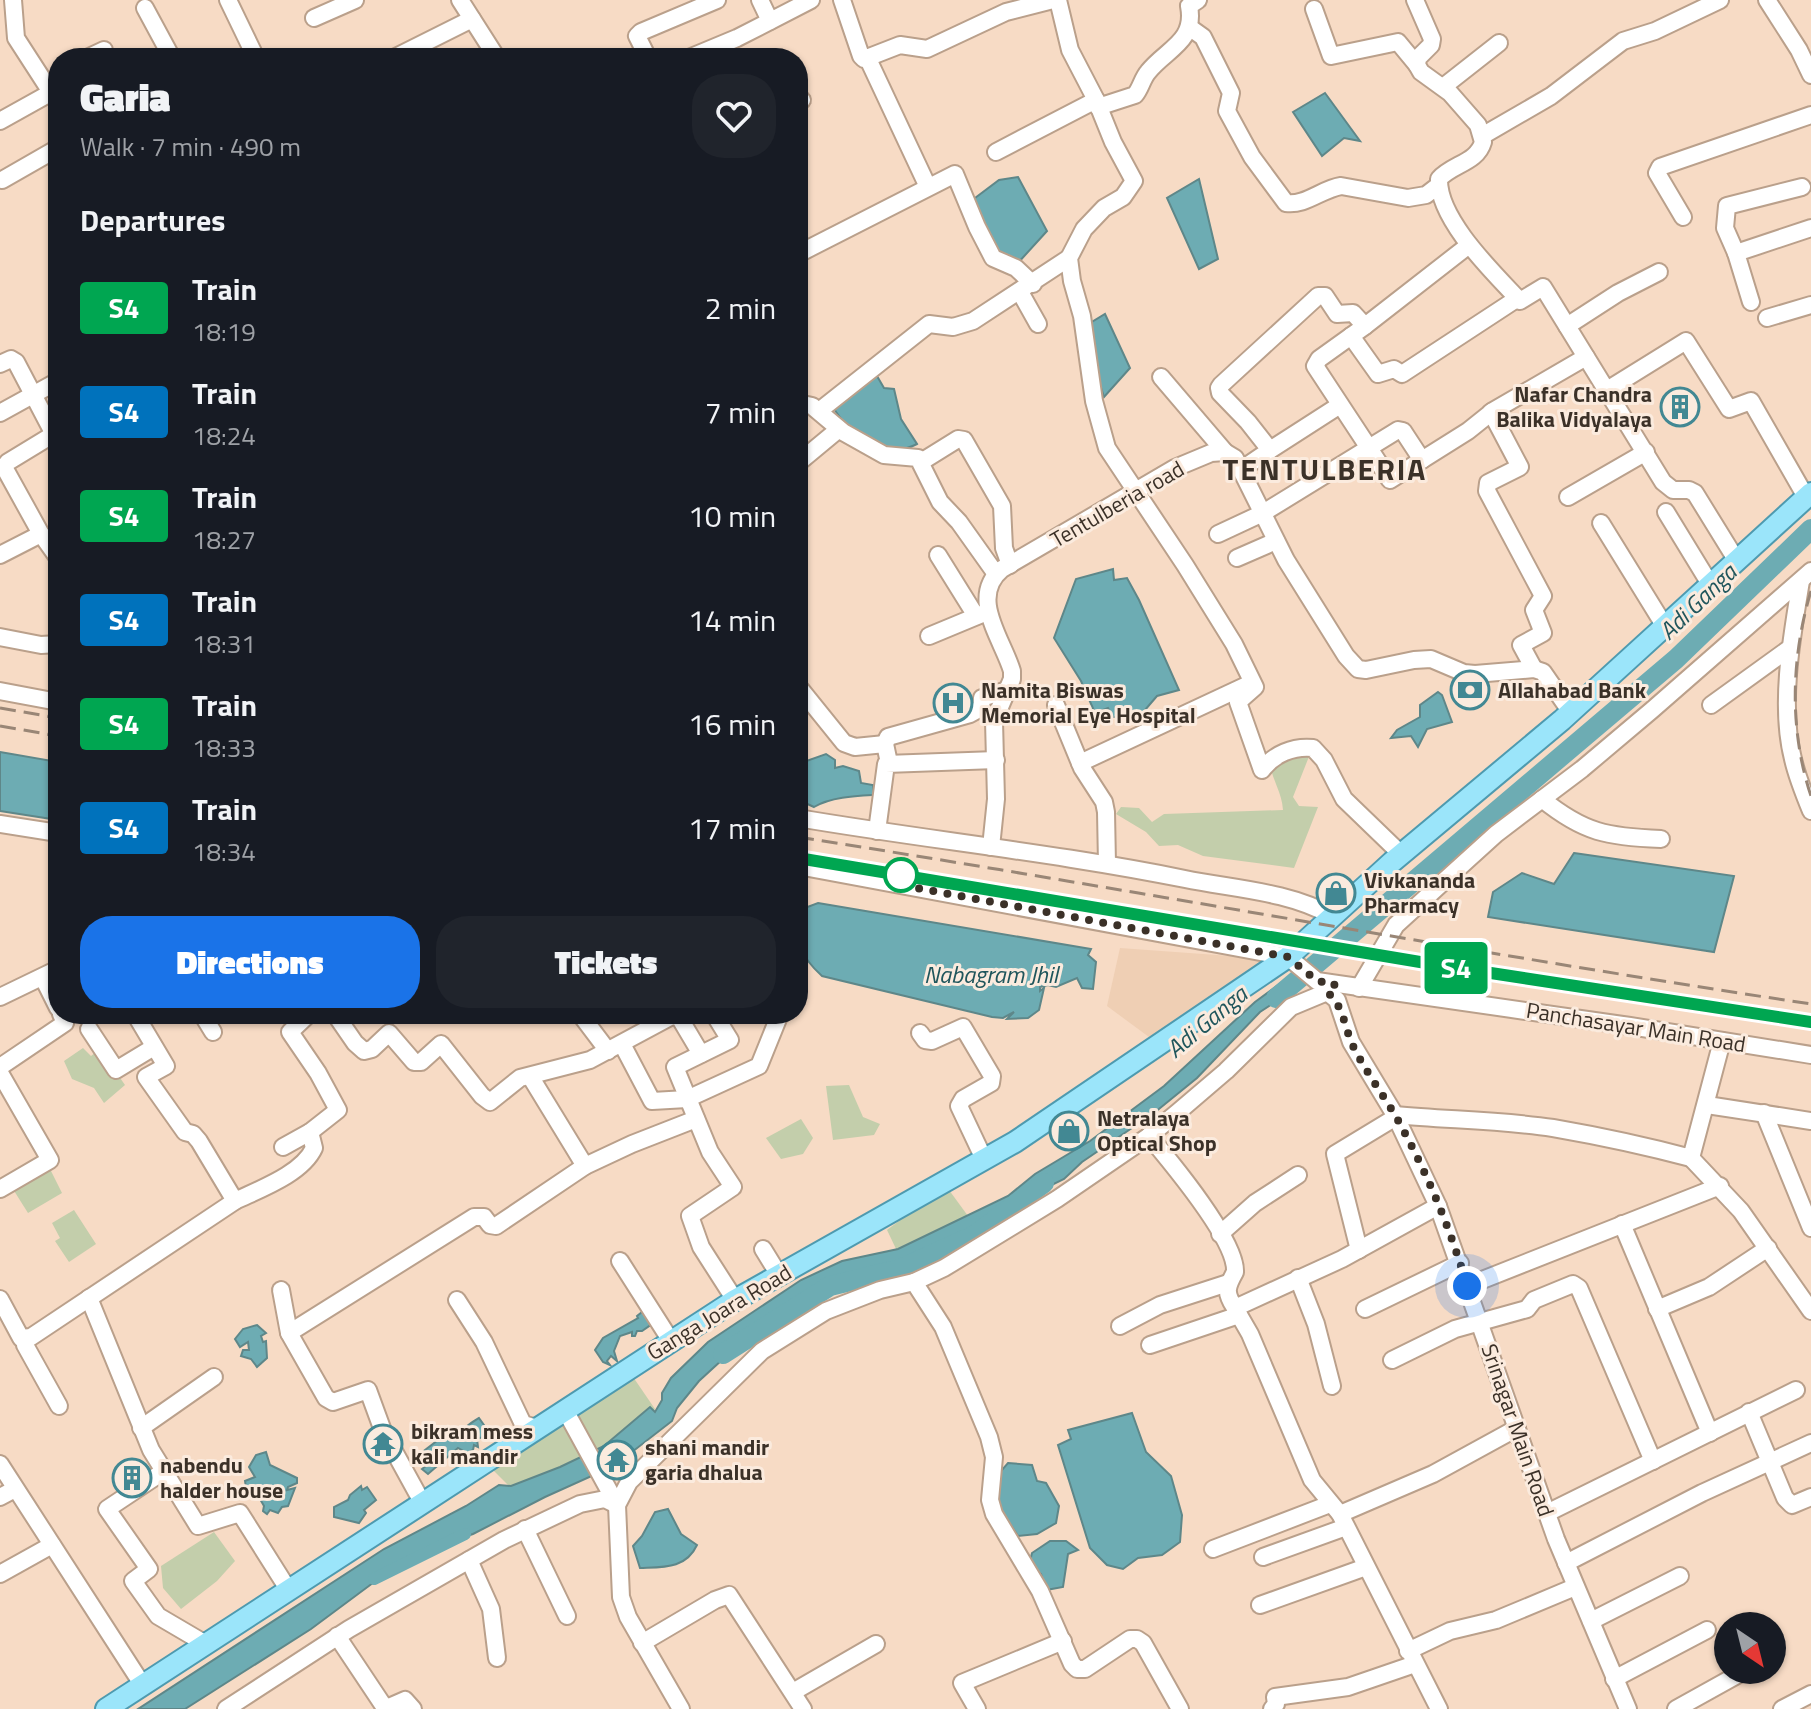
<!DOCTYPE html>
<meta charset="utf-8">
<style>
:root{--surface:#171b24;--page:#20242c;--text:#f1f3f6;--muted:#9ea1a6;--accent:#1a73e8}
body{margin:0;font-family:"Titillium Web",sans-serif;background:var(--page);color:var(--text);height:100vh;display:flex;flex-direction:column;font-size:30px;white-space:nowrap}
*{box-sizing:border-box;margin:0}
p{font-size:26px;color:var(--muted)}
.icon{flex:none;width:44px;height:44px;fill:none;stroke:currentColor;stroke-width:2;stroke-linecap:round;stroke-linejoin:round}
.map{position:relative;flex:1;overflow:hidden}
.drawer{position:absolute;left:48px;top:48px;width:760px;height:976px;display:flex;flex-direction:column;background:var(--surface);border-radius:32px;box-shadow:0 2px 6px #0004}
.drawer>*{flex:none}
.badge{padding:0 16px;border-radius:6px;font-size:28px;line-height:52px}
.needle{width:52px;rotate:145deg}
.fabs{position:absolute;left:1714px;top:1612px;display:grid;gap:16px}
.fabs a{display:grid;place-items:center;width:72px;height:72px;border-radius:50%;background:var(--surface);box-shadow:0 2px 6px #0004;font-size:40px}
.you{position:absolute;width:40px;height:40px;margin:-20px;border:6px solid #fff;border-radius:50%;background:#1a73e8;box-shadow:0 0 0 12px #1a73e833}
.map>.badge{position:absolute;translate:-50% -50%;box-shadow:0 0 0 4px #fff}
h2{padding:0 32px;font-size:30px;line-height:72px}
.round{display:grid;place-items:center;flex:none;width:84px;height:84px;border-radius:32px;background:var(--page)}
.head{display:flex;align-items:center;justify-content:space-between;height:136px;padding:0 32px}
h1{font-size:38px;font-weight:800;line-height:60px}
.primary-button{display:flex;gap:16px;margin-top:auto;padding:16px 32px}
.primary-button a{flex:1;height:92px;border-radius:32px;background:var(--accent);color:#fff;font-size:32px;font-weight:800;line-height:92px;text-align:center}
.primary-button a+a{background:var(--page);color:var(--text)}
ul{padding:0;list-style:none}
li{display:flex;align-items:center;gap:24px;height:104px;padding:0 32px}
li div{flex:1}
li b{display:block;font-size:30px}
li em{font-style:normal}
li .badge{min-width:88px;font-weight:700;text-align:center}
.map>svg:first-child{display:block}
</style>
<div class="map">
<svg width="1811" height="1709" viewBox="0 0 1811 1709">
<rect width="100%" height="100%" fill="#f7dbc5"/>
<path fill="#efcfb4" d="M1120,948L1272,959L1149,1037L1107,1006Z"/>
<g fill="#c3ceab">
<path d="M1310,754L1293,797L1299,806L1318,807L1294,868L1203,856L1178,845L1159,846L1146,832L1116,814L1121,807L1139,808L1152,822L1164,814L1283,810C1282,793 1273,781 1270,765Z"/>
<path d="M83,1048L91,1056L100,1049L125,1085L104,1103L94,1088L72,1079L64,1061Z"/>
<path d="M849,1085L863,1117L880,1124L874,1135L833,1140L826,1086Z"/>
<path d="M801,1119L813,1138L803,1154L781,1159L766,1138Z"/>
<path d="M48,1165L62,1193L28,1213L11,1186Z"/>
<path d="M949,1190L968,1216L898,1253L887,1230L916,1208Z"/>
<path d="M74,1210L96,1244L69,1262L55,1241L60,1238L52,1223Z"/>
<path d="M631,1374L655,1409L625,1443L514,1491L493,1470L504,1456Z"/>
<path d="M214,1532L235,1561L217,1581L181,1609L163,1588L161,1566Z"/>
</g>
<g fill="#6dacb3" stroke="#5e8789" stroke-width="2">
<path d="M1325,93L1360,141L1344,138L1322,156L1293,112Z"/>
<path d="M1018,177L1047,231L1017,264L997,257L971,201L999,180Z"/>
<path d="M1199,179L1218,259L1199,269L1167,198Z"/>
<path d="M1105,314L1130,368L1104,397L1082,328Z"/>
<path d="M877,376L884,388L894,389L901,419L917,444C885,461 851,436 834,409L847,394Z"/>
<path d="M1113,569L1114,580L1127,578L1139,600L1179,690L1157,696L1139,717H1113L1108,708L1095,713L1081,681L1054,638L1076,579Z"/>
<path d="M1438,692L1442,695L1452,722L1427,729L1418,747L1411,736L1391,738L1397,730L1420,717V705Z"/>
<path d="M0,752L58,762V820L0,811Z"/>
<path d="M826,754L835,760V768L843,766L859,771L861,783L873,785L874,795C855,796 831,797 814,807L803,802L798,784V764Z"/>
<path d="M1574,853L1734,876L1714,952L1488,917L1493,892L1522,873L1554,884Z"/>
<path d="M818,903L1091,949L1088,955L1096,962L1093,989L1082,988L1077,978L1056,987L1048,985L1040,987V991L1044,988L1039,1010L1028,1018L1007,1019L1014,1012L1003,1018L992,1017L822,976C802,958 790,937 802,909Z"/>
<path d="M1286,979L1304,983L1260,1012L1197,1078L1154,1113L1082,1162L1064,1179L1011,1205L961,1240L892,1268L823,1291L784,1311L747,1337L699,1381L677,1408L672,1421L614,1466L545,1497L473,1534L434,1547L393,1568L311,1629L185,1709H138L384,1549L466,1506L499,1485L511,1486L560,1467L604,1446L650,1407L655,1412L662,1400V1393L671,1378L708,1342L801,1280L842,1261L898,1249L1008,1196L1035,1174L1090,1141L1164,1086L1255,1002Z"/>
<path d="M647,1308L652,1324L642,1331H637L635,1336H632V1332L620,1336L614,1351L617,1361L611,1356L607,1361L610,1365L603,1362L595,1350L603,1338L638,1318L637,1316Z"/>
<path d="M257,1325L266,1333L261,1336L263,1342L266,1341L267,1358L257,1367L251,1359L241,1356L243,1350H249L248,1342L240,1347L235,1339L243,1329Z"/>
<path d="M1132,1413L1146,1452L1171,1476L1182,1515L1180,1542L1162,1555L1138,1558L1123,1569L1107,1565L1090,1548L1058,1445L1071,1439L1068,1430Z"/>
<path d="M479,1418L486,1428L483,1437L477,1439L478,1447L474,1445L473,1450L467,1453L458,1448L428,1474L422,1469L426,1466L421,1453L446,1434L449,1438C460,1433 468,1424 479,1418Z"/>
<path d="M266,1452L270,1465L297,1478V1483L288,1487L287,1490L295,1488L288,1506L282,1507L278,1513L270,1510L267,1514L263,1511L264,1506L260,1499L253,1498L252,1489L246,1487L245,1481L255,1477L249,1467L256,1455Z"/>
<path d="M1008,1463L1032,1465L1037,1481L1046,1483L1059,1506L1056,1523L1037,1534L1018,1536L996,1503L994,1479Z"/>
<path d="M361,1486L362,1490L367,1487L376,1500L364,1510L366,1513L359,1523L334,1517V1507L348,1500L350,1495Z"/>
<path d="M668,1509L681,1534L697,1545C686,1569 663,1567 640,1568L633,1546L642,1536L655,1512Z"/>
<path d="M1050,1541H1066L1078,1550L1068,1554L1063,1587L1046,1590L1041,1574L1029,1565L1032,1553Z"/>
</g>
<g fill="none" stroke-linecap="round" stroke-linejoin="round">
<path stroke="#6dacb3" stroke-width="12" d="M374,1579L465,1534"/>
<g stroke="#6dacb3" stroke-width="20">
<path d="M1276,998L1676,659L1811,529"/>
<path d="M723,1354L830,1286L900,1269L975,1235L1044,1183"/>
</g>
<g stroke="#baa08b" stroke-width="20">
<g id="minor">
<path d="M13,0L16,38L58,103"/>
<path d="M228,0L256,58"/>
<path d="M460,0L497,58"/>
<path d="M760,0L770,21"/>
<path d="M842,0L861,56L864,59L900,45L927,49L1006,12L1053,0"/>
<path d="M1058,0L1070,50L1096,100L1113,142L1134,181L1123,197L1104,208L1084,229L1069,258L1072,281L1082,316L1094,401L1107,448L1185,565L1234,644L1255,687L1238,702L1262,770C1274,754 1293,746 1313,748L1324,760L1344,799L1401,854"/>
<path d="M1415,0L1432,39L1431,45L1418,58L1417,65L1421,72L1450,93L1478,125L1483,142C1477,163 1452,164 1439,179C1438,220 1494,273 1520,301L1543,287L1663,482L1673,490H1689L1695,493L1737,561"/>
<path d="M1767,0L1799,50L1811,75"/>
<path d="M145,8L172,58"/>
<path d="M1314,9L1331,56L1398,42L1417,65"/>
<path d="M314,18L355,0"/>
<path d="M1189,27L1203,37L1231,93L1227,111L1252,157L1286,203C1305,206 1322,189 1341,186L1408,198L1426,195L1439,185"/>
<path d="M87,58L104,50"/>
<path d="M394,58L472,19"/>
<path d="M648,58L637,36L641,32L717,0"/>
<path d="M689,58L737,38L811,0"/>
<path d="M868,59L928,187"/>
<path d="M1443,87L1499,43"/>
<path d="M798,102L802,100"/>
<path d="M1098,107L1135,95C1141,88 1142,79 1148,72C1166,49 1196,42 1189,6L1198,0"/>
<path d="M0,121L52,92"/>
<path d="M1482,136L1551,96L1623,41L1655,31L1720,0"/>
<path d="M996,152L1096,100"/>
<path d="M2,180L58,148"/>
<path d="M1683,217L1657,173L1660,167L1811,115"/>
<path d="M1736,253L1725,228L1727,206L1802,187"/>
<path d="M798,254L955,174L977,227L993,258L1016,268L1033,284"/>
<path d="M1020,292L1038,324"/>
<path d="M1751,302L1736,253L1811,228"/>
<path d="M1767,318L1811,305"/>
<path d="M1365,326L1319,359L1315,366L1390,480L1468,431L1493,411L1586,357"/>
<path d="M1567,326L1618,293L1659,272"/>
<path d="M1351,336L1378,374L1394,369L1402,374L1518,298"/>
<path d="M0,364L11,359L16,362L58,442"/>
<path d="M1161,377L1225,452"/>
<path d="M1607,390L1686,341L1729,409L1751,401L1806,497"/>
<path d="M798,403L812,406L843,432L884,455L918,458L940,502L959,522L996,574"/>
<path d="M819,411L929,324L953,327L973,321L1069,258"/>
<path d="M1491,412L1520,467L1488,483L1487,491L1543,596L1534,610L1543,633L1521,645L1534,669"/>
<path d="M0,413L58,381"/>
<path d="M54,434L8,462L4,467L41,534L58,558"/>
<path d="M1270,450L1340,405"/>
<path d="M921,462L958,439L964,440L1002,506L1004,548L1010,565"/>
<path d="M798,463L839,429"/>
<path d="M1242,469L1270,450L1248,422L1220,393L1219,388L1221,385L1318,296H1325L1337,314L1353,313L1365,326L1469,245"/>
<path d="M1568,497L1646,452"/>
<path d="M1666,512L1710,584"/>
<path d="M1601,523L1664,625"/>
<path d="M1218,534L1263,513L1398,430L1403,431L1422,460"/>
<path d="M0,555L41,534"/>
<path d="M938,555L976,616"/>
<path d="M1237,558L1276,541"/>
<path d="M1801,581C1792,635 1779,705 1793,759C1797,777 1804,794 1811,811"/>
<path d="M929,636L982,614"/>
<path d="M0,637L41,645L58,644"/>
<path d="M798,686L844,743L855,747L885,744"/>
<path d="M0,691L58,702"/>
<path d="M1056,705L1082,768L1104,802L1106,812L1107,864"/>
<path d="M1711,705L1790,648"/>
<path d="M889,763L885,744L888,737L970,714L981,708L982,698L1007,690"/>
<path d="M1080,763L1247,685"/>
<path d="M1542,799C1584,833 1608,837 1661,839"/>
<path d="M798,818C927,840 1057,853 1185,879C1233,889 1288,891 1332,916"/>
<path d="M0,824L58,833"/>
<path d="M877,831L886,764L996,760"/>
<path d="M991,847L996,799L994,721L1012,679V671C1003,640 968,597 1002,569L1175,468L1211,453L1225,452L1235,458L1286,560L1346,656L1358,669L1366,670L1414,660L1431,659L1464,673L1475,674L1534,669L1543,672L1570,711"/>
<path d="M798,866L1288,957L1317,981L1630,1026L1811,1055"/>
<path d="M43,978L58,1008"/>
<path d="M1359,988L1396,925L1443,882L1496,834L1582,769L1652,710L1811,571"/>
<path d="M1327,992L1337,1000L1351,1042L1395,1115L1438,1206L1556,1539L1628,1709"/>
<path d="M0,997L58,969"/>
<path d="M135,1014L166,1066L146,1077L185,1132L193,1134L199,1141L235,1201"/>
<path d="M202,1014L213,1032"/>
<path d="M335,1014L355,1043L364,1051L372,1049L389,1033L414,1062H421L441,1044L482,1096L490,1102L520,1078L590,1060L672,1016L679,1017L701,1054"/>
<path d="M580,1014L608,1051"/>
<path d="M714,1014L730,1040L675,1067L710,1152L733,1187L690,1216L701,1247L735,1300"/>
<path d="M89,1029L116,1070L154,1047"/>
<path d="M920,1033L925,1040L932,1041L963,1027L992,1076L991,1083L963,1099L959,1106L984,1159"/>
<path d="M622,1044L652,1101L687,1099L759,1066L780,1014"/>
<path d="M0,1067L65,1023L61,1014"/>
<path d="M0,1073L50,1160L0,1189"/>
<path d="M530,1076L585,1166"/>
<path d="M1707,1105L1811,1121"/>
<path d="M1764,1113L1811,1228"/>
<path d="M1395,1115C1447,1120 1501,1120 1553,1128C1599,1136 1646,1146 1691,1158L1722,1041"/>
<path d="M1149,1136C1170,1161 1237,1241 1235,1272C1226,1288 1225,1293 1235,1308L1342,1259L1438,1206"/>
<path d="M283,1147L310,1132L338,1110L318,1073L290,1032L309,1014"/>
<path d="M1691,1158L1741,1211L1811,1311"/>
<path d="M1622,1224L1710,1433"/>
<path d="M1220,1234L1255,1203L1298,1175"/>
<path d="M763,1249L779,1275"/>
<path d="M1359,1250L1335,1154L1396,1117"/>
<path d="M620,1261L671,1341"/>
<path d="M1298,1278L1316,1324L1332,1386"/>
<path d="M914,1282L943,1327L989,1437L994,1457L990,1500L994,1514L1040,1591L1072,1664L1077,1669H1085L1130,1639H1137L1143,1643L1180,1709"/>
<path d="M1467,1286L1720,1186"/>
<path d="M281,1290L289,1333"/>
<path d="M89,1298L151,1450L198,1526L240,1513L288,1589"/>
<path d="M0,1299L21,1338L31,1337L235,1201C260,1189 302,1174 314,1148L310,1132"/>
<path d="M457,1300L484,1342L523,1424L537,1428"/>
<path d="M1235,1308L1250,1334L1312,1480L1340,1514L1439,1709"/>
<path d="M1365,1309L1460,1263"/>
<path d="M1657,1309L1709,1287L1768,1248"/>
<path d="M1120,1326L1160,1305L1228,1283"/>
<path d="M25,1340V1345L59,1406"/>
<path d="M1150,1345L1239,1315"/>
<path d="M1392,1360L1455,1329L1527,1309L1534,1300L1573,1284L1579,1288L1653,1461"/>
<path d="M565,1410L617,1505"/>
<path d="M1749,1412L1785,1498L1792,1505L1811,1497"/>
<path d="M141,1428L214,1377"/>
<path d="M0,1464L142,1684"/>
<path d="M164,1471L107,1509L149,1569L133,1581L158,1616L204,1643"/>
<path d="M0,1497L15,1489"/>
<path d="M422,1502L383,1431L368,1390L333,1402L326,1398L289,1333L474,1217H484L490,1225L496,1226L585,1166L632,1144L696,1119"/>
<path d="M1547,1513L1796,1390"/>
<path d="M1340,1514L1433,1474L1517,1428"/>
<path d="M525,1529L567,1616"/>
<path d="M1213,1549L1330,1504"/>
<path d="M1263,1557L1346,1527"/>
<path d="M469,1560L491,1609L497,1658"/>
<path d="M1566,1563L1702,1493L1811,1443"/>
<path d="M0,1574L52,1545"/>
<path d="M1260,1605L1366,1567"/>
<path d="M1591,1621L1680,1576"/>
<path d="M337,1636L383,1705L389,1707L405,1700L413,1709"/>
<path d="M642,1643L715,1600L729,1595L803,1709"/>
<path d="M1408,1651L1450,1631L1496,1620L1575,1587"/>
<path d="M1614,1679L1707,1630"/>
<path d="M793,1692L876,1644"/>
<path d="M226,1709L349,1629L504,1540L580,1504L605,1499L617,1505"/>
<path d="M681,1709L628,1617L621,1597L617,1505L629,1482L762,1351L826,1311L880,1290L914,1282L944,1268L1057,1199L1149,1136L1178,1112L1226,1071L1291,1007L1327,992L1335,984"/>
<path d="M977,1709L962,1683L1063,1641"/>
<path d="M1272,1709L1276,1704L1275,1697L1348,1687L1415,1664"/>
<path d="M1676,1709L1739,1674"/>
<path d="M1782,1709L1811,1694"/>
</g>
</g>
<g stroke="#4e9aaf" stroke-width="24">
<path id="major" d="M106,1709L735,1300L1015,1142L1288,957L1392,862L1562,720L1811,493"/>
</g>
<use href="#minor" stroke="#fff" stroke-width="16"/>
<use href="#major" stroke="#9be5fa" stroke-width="20"/>
<g stroke="#998676" stroke-width="3" stroke-dasharray="16 8" stroke-linecap="butt">
<path d="M1811,591C1791,657 1789,730 1811,796"/>
<path d="M0,708L58,718"/>
<path d="M0,726L58,736"/>
<path d="M798,837C1136,890 1472,953 1811,1004"/>
<path d="M798,858L1432,964L1811,1022"/>
</g>
</g>
<g fill="none" stroke-linecap="round" stroke-linejoin="round">
<g stroke="#fff" stroke-width="18">
<path id="line" d="M798,858L1432,964L1811,1022"/>
</g>
<use href="#line" stroke="#00a651" stroke-width="12"/>
<path stroke="#3b3128" stroke-width="8" stroke-dasharray="0 14.4" d="M901,875L890,883L1288,957L1317,981L1335,984L1327,992C1344,1006 1344,1027 1353,1046C1365,1070 1381,1092 1395,1115C1425,1168 1450,1227 1467,1286"/>
</g>
<defs>
<g id="building-ring" transform="scale(2)"><circle r="9.5" fill="#fbebde" stroke="#428893" stroke-width="1.5"/><path d="M-4-6H4V6H1V3H-1V6H-4ZM-2.5-4.3h1.7v1.8h-1.7ZM.8-4.3h1.7v1.8H.8ZM-2.5-1h1.7V.8h-1.7ZM.8-1h1.7V.8H.8Z" fill="#428893"/></g>
<g id="bank-ring" transform="scale(2)"><circle r="9.5" fill="#fbebde" stroke="#428893" stroke-width="1.5"/><path d="M-6-4H6V4H-6ZM0-2.3a2.3 2.3 0 1 0 0 4.6a2.3 2.3 0 1 0 0-4.6Z" fill="#428893"/></g>
<g id="hospital-ring" transform="scale(2)"><circle r="9.5" fill="#fbebde" stroke="#428893" stroke-width="1.5"/><path d="M-5-5h3v3.5h4V-5h3V5h-3V1.5h-4V5h-3Z" fill="#428893"/></g>
<g id="shop-ring" transform="scale(2)"><circle r="9.5" fill="#fbebde" stroke="#428893" stroke-width="1.5"/><path d="M-5-2.5h2.3a2.7 3.5 0 0 1 5.4 0H5L5.5 6h-11ZM-1.5-2.5h3a1.5 2.3 0 0 0-3 0Z" fill="#428893"/></g>
<g id="temple-ring" transform="scale(2)"><circle r="9.5" fill="#fbebde" stroke="#428893" stroke-width="1.5"/><path d="M0-6L5-2H3V0L6.5 2.5H4V6H1.5V3h-3V6H-4V2.5H-6.5L-3 0V-2H-5Z" fill="#428893"/></g>
</defs>
<g fill-rule="evenodd">
<use href="#building-ring" x="1680" y="407"/>
<use href="#bank-ring" x="1470" y="690"/>
<use href="#hospital-ring" x="953" y="703"/>
<use href="#shop-ring" x="1336" y="893"/>
<use href="#shop-ring" x="1069" y="1131"/>
<use href="#temple-ring" x="383" y="1444"/>
<use href="#temple-ring" x="617" y="1460"/>
<use href="#building-ring" x="132" y="1478"/>
</g>
<circle fill="#fff" stroke="#00a651" stroke-width="4" cx="901" cy="875" r="16"/>
<g text-anchor="middle" stroke-width="6" stroke-linejoin="round" paint-order="stroke">
<g font-size="22" font-weight="bold" fill="#3b3128" stroke="#fbebde" text-anchor="start">
<text x="1652" y="402" text-anchor="end">Nafar Chandra<tspan x="1652" dy="25">Balika Vidyalaya</tspan></text>
<text x="981" y="698">Namita Biswas<tspan x="981" dy="25">Memorial Eye Hospital</tspan></text>
<text x="1498" y="698">Allahabad Bank</text>
<text x="1364" y="888">Vivkananda<tspan x="1364" dy="25">Pharmacy</tspan></text>
<text x="1097" y="1126">Netralaya<tspan x="1097" dy="25">Optical Shop</tspan></text>
<text x="411" y="1439">bikram mess<tspan x="411" dy="25">kali mandir</tspan></text>
<text x="645" y="1455">shani mandir<tspan x="645" dy="25">garia dhalua</tspan></text>
<text x="160" y="1473">nabendu<tspan x="160" dy="25">halder house</tspan></text>
</g>
<g font-size="22" fill="#3b3128" stroke="#fbebde">
<text transform="translate(1117 504) rotate(-30)" y="8">Tentulberia road</text>
<text transform="translate(1636 1027) rotate(9)" y="8">Panchasayar Main Road</text>
<text transform="translate(719 1312) rotate(-31)" y="8">Ganga Joara Road</text>
<text transform="translate(1518 1430) rotate(71)" y="8">Srinagar Main Road</text>
</g>
<g font-size="24" font-style="italic" fill="#20565c" stroke="#fbebde">
<text transform="translate(1698 602) rotate(-44)" y="8">Adi Ganga</text>
<text x="991" y="983">Nabagram Jhil</text>
<text transform="translate(1207 1022) rotate(-40)" y="8">Adi Ganga</text>
</g>
<g font-size="30" font-weight="bold" letter-spacing="2" fill="#3b3128" stroke="#fbebde">
<text x="1325" y="480">TENTULBERIA</text>
</g>
</g>
</svg>
<div class="fabs">
<a><svg class="needle" viewBox="-14 -14 28 28"><path d="M0-13l5 13h-10z" fill="#e53935"/><path d="M0 13l5-13h-10z" fill="#9ea1a6"/></svg></a>
</div>
<div class="you" style="left:1467px;top:1286px"></div>
<b class="badge" style="left:1456px;top:968px;background:#00a651;color:#fff">S4</b>
<section class="drawer">
<div class="head"><div><h1>Garia</h1><p>Walk · 7 min · 490 m</p></div><a class="round"><svg class="icon" aria-label="heart" viewBox="0 0 24 24"><path d="M12 20l-8-8c-3-5 5-10 8-4 3-6 11-1 8 4z"/></svg></a></div>
<h2>Departures</h2>
<ul>
<li><span class="badge" style="background:#00a651;color:#fff">S4</span><div><b>Train</b><p>18:19</p></div><em>2 min</em></li>
<li><span class="badge" style="background:#0072bc;color:#fff">S4</span><div><b>Train</b><p>18:24</p></div><em>7 min</em></li>
<li><span class="badge" style="background:#00a651;color:#fff">S4</span><div><b>Train</b><p>18:27</p></div><em>10 min</em></li>
<li><span class="badge" style="background:#0072bc;color:#fff">S4</span><div><b>Train</b><p>18:31</p></div><em>14 min</em></li>
<li><span class="badge" style="background:#00a651;color:#fff">S4</span><div><b>Train</b><p>18:33</p></div><em>16 min</em></li>
<li><span class="badge" style="background:#0072bc;color:#fff">S4</span><div><b>Train</b><p>18:34</p></div><em>17 min</em></li>
</ul>
<div class="primary-button"><a>Directions</a><a>Tickets</a></div>
</section>
</div>
